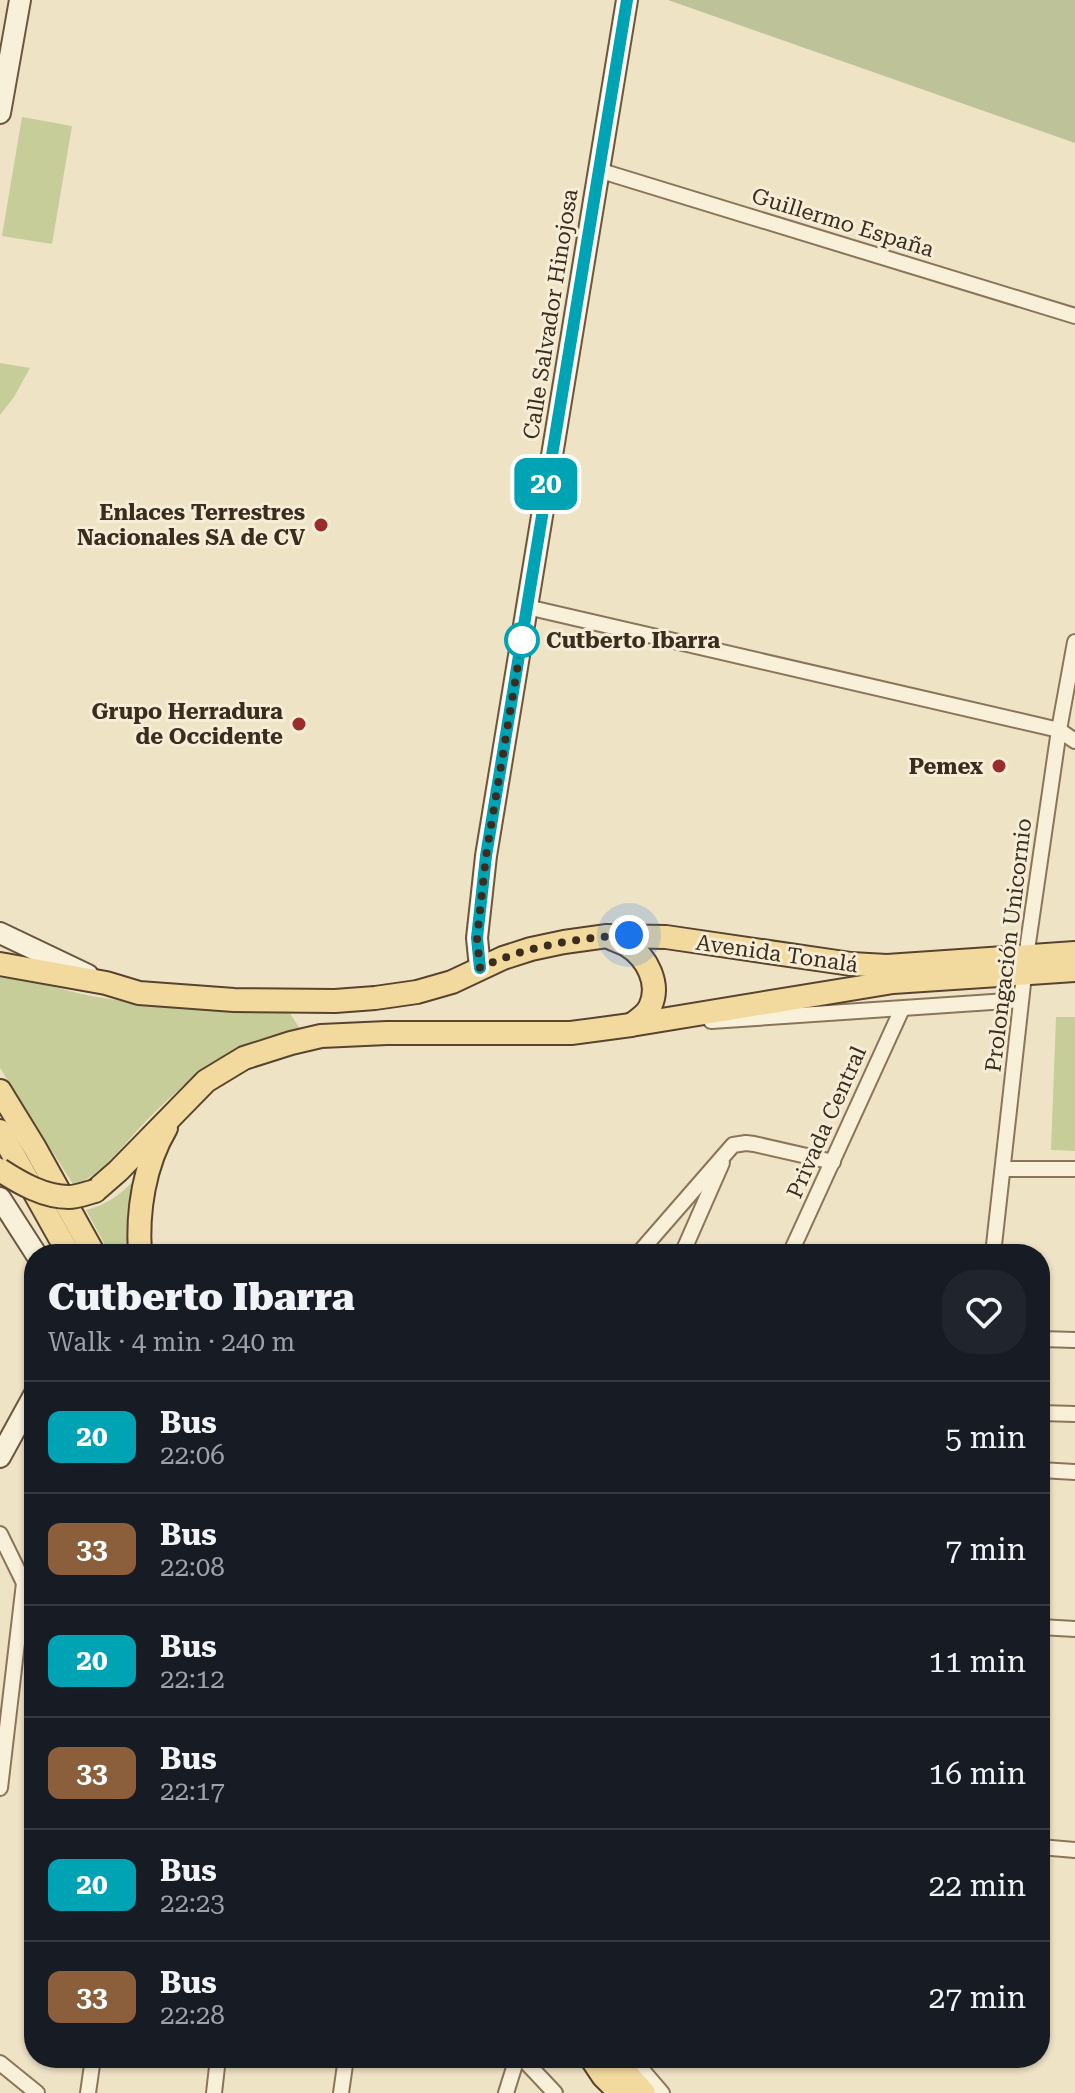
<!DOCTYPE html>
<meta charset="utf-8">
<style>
:root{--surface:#171b24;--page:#20242c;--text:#f1f3f6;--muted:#9ea1a6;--line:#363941}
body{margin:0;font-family:"Roboto Serif",serif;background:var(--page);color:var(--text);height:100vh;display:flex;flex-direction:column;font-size:30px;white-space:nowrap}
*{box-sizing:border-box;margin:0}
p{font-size:26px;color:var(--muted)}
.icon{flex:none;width:44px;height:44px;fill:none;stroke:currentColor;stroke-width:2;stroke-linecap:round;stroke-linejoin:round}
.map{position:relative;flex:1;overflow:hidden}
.side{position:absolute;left:24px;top:1244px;width:1026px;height:824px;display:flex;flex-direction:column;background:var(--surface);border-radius:32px;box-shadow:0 2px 6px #0004}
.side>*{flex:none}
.badge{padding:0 16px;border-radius:12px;font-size:28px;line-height:52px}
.you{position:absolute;width:40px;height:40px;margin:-20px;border:6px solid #fff;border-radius:50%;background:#1a73e8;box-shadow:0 0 0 12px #1a73e833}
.map>.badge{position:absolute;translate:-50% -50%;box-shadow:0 0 0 4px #fff}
.round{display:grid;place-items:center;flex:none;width:84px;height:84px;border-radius:32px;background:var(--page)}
.head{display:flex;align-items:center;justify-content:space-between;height:136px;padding:0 24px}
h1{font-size:38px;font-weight:800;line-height:60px}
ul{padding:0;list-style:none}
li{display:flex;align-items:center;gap:24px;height:112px;padding:0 24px;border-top:2px solid var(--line)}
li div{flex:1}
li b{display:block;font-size:30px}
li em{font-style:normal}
li .badge{min-width:88px;font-weight:700;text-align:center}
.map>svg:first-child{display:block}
</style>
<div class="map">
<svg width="1075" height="2093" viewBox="0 0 1075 2093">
<rect width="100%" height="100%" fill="#efe3c6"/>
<g fill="#c6cd99">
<path d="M22,117L72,126L52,244L2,236Z"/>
<path d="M0,363L30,368L14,397L0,415Z"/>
<path d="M0,978C33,978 65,992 98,997C162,1008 225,1012 290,1013L300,1029C259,1044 216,1058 183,1086C166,1101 149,1117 134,1134C115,1155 100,1174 74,1186L0,1068Z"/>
<path d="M1056,1017H1075V1151L1051,1150Z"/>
<path d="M139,1175L133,1254H110L86,1210C111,1203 121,1194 139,1175Z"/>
</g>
<path fill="#bdc298" d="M668,0H1075V143Z"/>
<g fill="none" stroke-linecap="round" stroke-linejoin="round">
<g stroke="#8a755b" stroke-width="18">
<g id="street">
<path d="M598,170L1075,316"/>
<path d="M527,607L1059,730L1075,741"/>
<path d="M711,1021L1021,1000"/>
<path d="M1003,1169H1075"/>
<path d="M638,1254L733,1145L746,1143L754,1144L833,1162"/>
<path d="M682,1254L722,1163"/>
<path d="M790,1254L902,1009"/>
<path d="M993,1254L1026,957L1059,730L1075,642"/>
<path d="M1040,1339L1075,1340"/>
<path d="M1040,1413L1075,1414"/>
<path d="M1040,1470L1075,1472"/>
<path d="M0,1534L24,1583L34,1598"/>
<path d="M1040,1627L1075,1629"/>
<path d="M0,1788L24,1583"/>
<path d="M1040,1847L1075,1850"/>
<path d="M522,2058L555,2093"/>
<path d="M632,2058L662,2093"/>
<path d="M0,2063L37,2093"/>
<path d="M88,2093L93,2058"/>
<path d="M214,2093L218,2058"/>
<path d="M341,2093L346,2058"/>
<path d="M506,2093L517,2058"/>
</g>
</g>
<g stroke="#6c563e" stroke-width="24">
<g id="secondary">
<path d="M0,113L20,0"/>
<path d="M0,933L88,975"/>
<path d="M480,968L477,938L486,856L627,0"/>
<path d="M0,1198L36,1254"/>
<path d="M0,1457L34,1395"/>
</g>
</g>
<g stroke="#58432f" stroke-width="26">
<g id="primary">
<path d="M609,937C615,940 621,942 627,945C647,957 661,984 650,1007C646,1015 638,1020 631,1025"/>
<path d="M0,964L106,983L139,993L234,1000L335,1001L375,998L417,992L452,982L503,958L531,949L564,942L607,936L666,937L851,964L887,966L1075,953"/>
<path d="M0,1091L35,1148L94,1254"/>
<path d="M0,1131L69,1254"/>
<path d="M95,1191L118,1171L206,1081L244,1058L291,1043L321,1036L387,1033H571L631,1025L893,982L1075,970"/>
<path d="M140,1254C137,1212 144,1165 166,1128"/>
<path d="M591,2058L603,2076L620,2093"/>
<path d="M613,2058L644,2093"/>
</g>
</g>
<use href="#street" stroke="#f9f0d9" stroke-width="14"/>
<use href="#secondary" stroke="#f9f0d9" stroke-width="20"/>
<use href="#primary" stroke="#f2d99e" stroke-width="22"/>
<g stroke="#58432f" stroke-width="26" stroke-linecap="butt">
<path id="primary-bridge" d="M0,1170C20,1183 44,1197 69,1197C77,1197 87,1193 95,1191"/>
</g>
<use href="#primary-bridge" stroke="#f2d99e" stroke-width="22"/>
</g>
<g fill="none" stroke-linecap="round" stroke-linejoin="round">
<g stroke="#fff" stroke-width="18">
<path id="line" d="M480,968L477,938L486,856L627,0"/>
</g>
<use href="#line" stroke="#00a3b4" stroke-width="12"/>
<path stroke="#3a2d1f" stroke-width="8" stroke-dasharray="0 14.4" d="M522,640L486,856L477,938L480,968C526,946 578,938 629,935"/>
</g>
<g fill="#9a2c2b" stroke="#f6edd6" stroke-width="3">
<circle cx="321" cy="525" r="8"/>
<circle cx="299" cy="724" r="8"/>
<circle cx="999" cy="766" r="8"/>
</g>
<circle fill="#fff" stroke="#00a3b4" stroke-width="4" cx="522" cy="640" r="16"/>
<g text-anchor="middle" stroke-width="6" stroke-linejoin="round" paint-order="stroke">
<g font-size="22" fill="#3a2d1f" stroke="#f6edd6">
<text transform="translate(843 222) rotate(17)" y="8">Guillermo España</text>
<text transform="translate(550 314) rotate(-81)" y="8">Calle Salvador Hinojosa</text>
<text transform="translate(1008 945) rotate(-83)" y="8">Prolongación Unicornio</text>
<text transform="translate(777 953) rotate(8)" y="8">Avenida Tonalá</text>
<text transform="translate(826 1122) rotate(-66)" y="8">Privada Central</text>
</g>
<g font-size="22" font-weight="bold" fill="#3a2d1f" stroke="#f6edd6" text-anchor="end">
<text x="305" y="520">Enlaces Terrestres<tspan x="305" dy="25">Nacionales SA de CV</tspan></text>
<text x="283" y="719">Grupo Herradura<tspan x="283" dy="25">de Occidente</tspan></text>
<text x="983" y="774">Pemex</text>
</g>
<g font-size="22" font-weight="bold" fill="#3a2d1f" stroke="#f6edd6" text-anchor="start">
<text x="546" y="648">Cutberto Ibarra</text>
</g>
</g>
</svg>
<div class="you" style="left:629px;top:935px"></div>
<b class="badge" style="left:546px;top:484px;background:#00a3b4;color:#fff">20</b>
<section class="side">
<div class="head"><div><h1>Cutberto Ibarra</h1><p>Walk · 4 min · 240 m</p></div><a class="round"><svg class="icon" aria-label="heart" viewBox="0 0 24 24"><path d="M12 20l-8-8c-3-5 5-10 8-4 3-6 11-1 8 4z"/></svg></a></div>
<ul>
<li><span class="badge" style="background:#00a3b4;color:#fff">20</span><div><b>Bus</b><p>22:06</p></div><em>5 min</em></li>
<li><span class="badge" style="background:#8b5e3c;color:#fff">33</span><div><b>Bus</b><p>22:08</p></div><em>7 min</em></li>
<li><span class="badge" style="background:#00a3b4;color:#fff">20</span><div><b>Bus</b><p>22:12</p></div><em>11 min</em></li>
<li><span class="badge" style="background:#8b5e3c;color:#fff">33</span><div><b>Bus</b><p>22:17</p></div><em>16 min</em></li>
<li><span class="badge" style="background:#00a3b4;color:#fff">20</span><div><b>Bus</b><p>22:23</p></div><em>22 min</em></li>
<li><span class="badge" style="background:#8b5e3c;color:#fff">33</span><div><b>Bus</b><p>22:28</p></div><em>27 min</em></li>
</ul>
</section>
</div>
